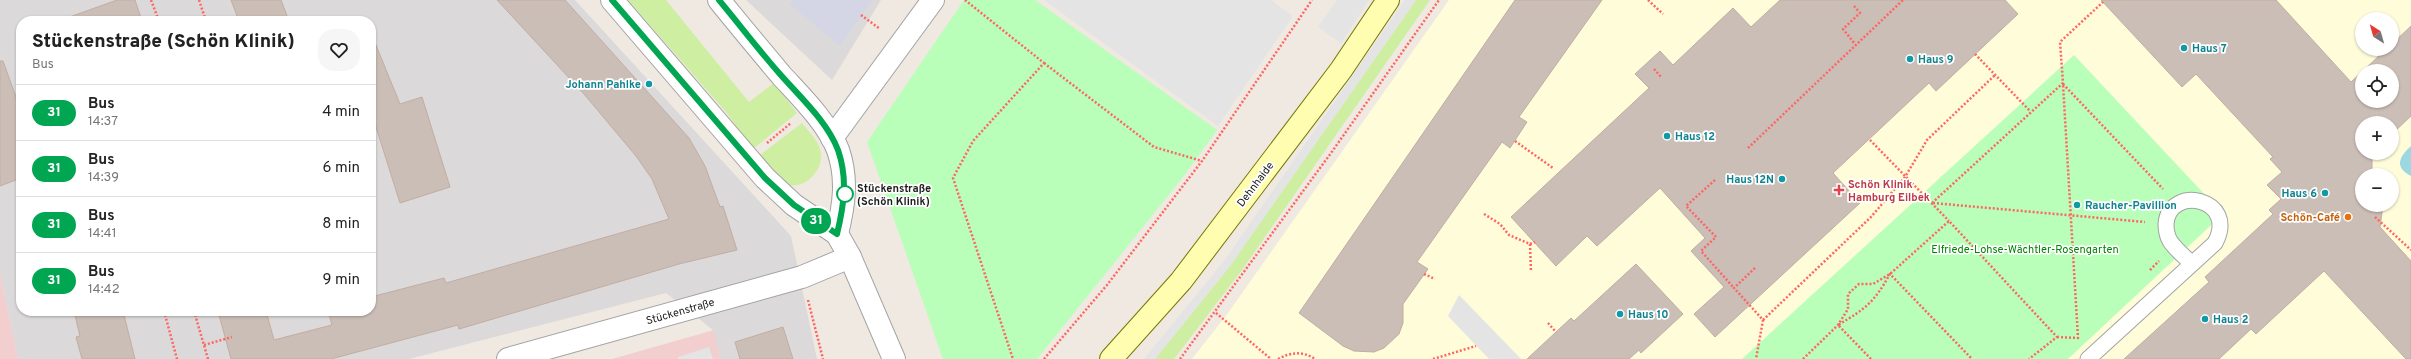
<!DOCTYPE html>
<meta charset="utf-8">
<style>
:root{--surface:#fff;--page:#f6f6f6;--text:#222;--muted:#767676;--line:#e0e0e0}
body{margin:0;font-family:Overpass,sans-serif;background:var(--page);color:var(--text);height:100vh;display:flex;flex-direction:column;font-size:15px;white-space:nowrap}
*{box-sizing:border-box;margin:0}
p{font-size:13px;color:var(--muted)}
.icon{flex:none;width:22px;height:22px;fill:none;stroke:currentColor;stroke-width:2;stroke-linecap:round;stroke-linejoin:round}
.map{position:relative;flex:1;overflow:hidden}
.side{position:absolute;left:16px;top:16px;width:360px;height:300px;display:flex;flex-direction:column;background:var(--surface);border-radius:16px;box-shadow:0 1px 3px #0004}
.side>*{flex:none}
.badge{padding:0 8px;border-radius:13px;font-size:14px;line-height:26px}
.needle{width:26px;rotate:323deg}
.fabs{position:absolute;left:2355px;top:12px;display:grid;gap:8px}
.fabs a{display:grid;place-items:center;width:44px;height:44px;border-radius:50%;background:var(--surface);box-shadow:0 1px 3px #0004;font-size:20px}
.map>.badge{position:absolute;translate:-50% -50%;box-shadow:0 0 0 2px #fff}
.round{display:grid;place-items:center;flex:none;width:42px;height:42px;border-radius:16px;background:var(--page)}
.summary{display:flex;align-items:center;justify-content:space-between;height:68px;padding:0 16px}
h1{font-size:19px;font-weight:800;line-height:30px}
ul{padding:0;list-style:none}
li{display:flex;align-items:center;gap:12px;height:56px;padding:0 16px;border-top:1px solid var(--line)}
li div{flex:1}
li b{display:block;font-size:15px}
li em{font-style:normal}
li .badge{min-width:44px;font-weight:700;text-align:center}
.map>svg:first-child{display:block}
</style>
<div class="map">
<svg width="2411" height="359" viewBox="0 0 2411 359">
<rect width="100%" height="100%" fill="#efe9e1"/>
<g fill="#dbd9d9" fill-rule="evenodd">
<path d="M0,0H575L791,236L817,359H720L713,330L666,293L409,359H18L0,273ZM21,21H371V311H21Z"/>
<path d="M746,0H881L832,80Z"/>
</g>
<g fill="#f2cecf">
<path d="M0,273L18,359H0Z"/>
<path d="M714,330L720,359H612Z"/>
</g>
<path fill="#fffcda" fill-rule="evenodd" d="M1449,0H2411V359H1192L1228,313ZM2362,19H2392V49H2362ZM2362,71H2392V101H2362ZM2362,123H2392V153H2362ZM2362,175H2392V205H2362Z"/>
<g fill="#ceefa1">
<path d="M628,0H666L749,102L774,83L797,113L753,149L726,112Z"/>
<path d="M1416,0H1430L1242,270L1174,359H1155L1230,266Z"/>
<path d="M802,123C809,132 820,142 821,154C823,173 800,194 782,182C773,176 766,163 760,155Z"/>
</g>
<g fill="#b9feb9">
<path d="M964,0H1035L1217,130L1183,177L1037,359H943L867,142Z"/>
<path d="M2074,55L2223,214L2068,359H1742Z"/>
</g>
<g fill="#e4e4e4">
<path d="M1044,0H1271L1293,16L1218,126Z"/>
<path d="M1337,0H1369L1341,43L1318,27Z"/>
<path d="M1405,0H1416L1230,266L1155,359H1144L1224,261Z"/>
<path d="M1459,295L1521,359H1489L1448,316Z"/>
<path d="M709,347L713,359H678V357Z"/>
</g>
<path fill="#d5d6e5" d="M793,0H872L840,46L790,4Z"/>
<path fill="#9dd7e1" d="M2411,146V176C2393,167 2400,156 2411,146Z"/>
<g fill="#cbbeb7" stroke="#c2ada2">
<path d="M117,0H135L142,21H67V18Z"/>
<path d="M231,0H281L289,21H239Z"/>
<path d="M497,0H565L689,138L705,166L720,207L723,206L737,250L679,264L459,329L458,325L331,359H231L218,311H266L274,340L332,325L328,311H371V297L444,278L446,283L669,219L652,179L636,156L584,94Z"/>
<path d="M1515,0H1602L1519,117L1527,122L1510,148L1502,142L1417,262L1428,269L1403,304V323L1399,334L1384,348L1374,352L1354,351L1343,346L1299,313Z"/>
<path d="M1780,0H2005L2018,14L1936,91L1929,83L1833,173L1860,203L1715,337L1694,314L1724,287L1691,251L1705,238L1660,188L1597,246L1587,236L1556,266L1511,217L1649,88L1635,74L1660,51L1673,65L1733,8L1751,27Z"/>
<path d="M2101,0H2276L2351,82L2362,72V101H2392V71H2363L2386,49H2392V44L2411,26V116L2392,134V123H2362V153H2372V170L2378,175H2362V205H2383L2380,227L2411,261V359H2406L2324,271L2256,334L2251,329L2219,359H2124L2209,282L2205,277L2273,214L2269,210L2281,199L2267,185L2282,172L2270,159L2273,157L2196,74L2182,87Z"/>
<path d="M371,33L400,104L422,97L450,187L400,203L371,111Z"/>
<path d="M0,61H3L21,111V178L0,186Z"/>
<path d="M1636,264L1683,314L1641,353L1639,350L1629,359H1527L1571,318L1574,321Z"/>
<path d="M74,311H123L135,359H82L76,337L80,336Z"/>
<path d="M783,327L793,359H740L735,342Z"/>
</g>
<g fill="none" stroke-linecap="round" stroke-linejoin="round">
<g stroke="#a3a3a3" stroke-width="17">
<path id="service" d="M2088,359L2215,243C2239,198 2169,184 2166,224C2166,230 2167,236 2170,241C2176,250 2185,257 2192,264"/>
</g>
<g stroke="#a3a3a3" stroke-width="24">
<g id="minor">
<path d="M832,138L933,0"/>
<path d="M508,359L802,277L850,257"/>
</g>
</g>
<g stroke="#a3a3a3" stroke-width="24">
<g id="tertiary">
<path d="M612,0L765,178L794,205L837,234L850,257L894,359"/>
<path d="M719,0C739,25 760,50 781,75C801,97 827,122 838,150C848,179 844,205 837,234"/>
</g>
</g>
<g stroke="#747700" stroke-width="24">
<path id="secondary" d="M1111,359L1181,281L1341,70L1388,0"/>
</g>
<g stroke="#ff6562" stroke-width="2.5" stroke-dasharray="2 2" stroke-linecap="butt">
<path d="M151,0L159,21"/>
<path d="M199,0L206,21"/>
<path d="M965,0L1044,63L973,141L953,178L1013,359"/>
<path d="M1648,0L1663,14"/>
<path d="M1854,6L1860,13L1843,29L1855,44"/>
<path d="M861,15L880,29"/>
<path d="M1975,54L2030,111"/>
<path d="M1044,63L1154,147L1202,161"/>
<path d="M1654,69L1661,77"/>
<path d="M2063,84L2163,189"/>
<path d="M1870,140L1949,221"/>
<path d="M1515,141L1553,168"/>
<path d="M767,143L791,123"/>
<path d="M1748,148L1903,0"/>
<path d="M1715,180L1686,206L1716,237L1701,251L1734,288"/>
<path d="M1932,203L2063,83L2060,42L2103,2"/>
<path d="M1933,203L2145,222"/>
<path d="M1484,214L1500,224L1509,235L1530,244L1531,272"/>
<path d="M2375,217L2411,250"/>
<path d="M1530,244L1535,242"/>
<path d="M1755,268L1734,288L1763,320L1756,359"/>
<path d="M2150,270L2159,261"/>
<path d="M1424,274L1435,279"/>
<path d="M808,300L823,359"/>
<path d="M164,311L177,359"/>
<path d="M194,311L208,359"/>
<path d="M1216,313L1271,359"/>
<path d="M1763,320L1871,217L1905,177L1927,140L1995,75"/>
<path d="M1548,323L1556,332"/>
<path d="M2057,337L2078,338L2063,84"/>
<path d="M204,345L232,337"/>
<path d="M1044,359L1107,285L1202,161L1312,0"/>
<path d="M1180,359L1331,153L1439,0"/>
<path d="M1278,359C1291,352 1303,351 1315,359"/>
<path d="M1433,359L1476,346"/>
<path d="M1803,359L1838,325L1848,309V294L1859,284H1873L1890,274L1949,221L2057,337L2029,359"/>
<path d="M1871,359L1838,325C1867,308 1874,302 1890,274L1972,359"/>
</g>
<use href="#service" stroke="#fff" stroke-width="15"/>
<use href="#minor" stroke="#fff" stroke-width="22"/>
<use href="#tertiary" stroke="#fff" stroke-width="22"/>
<use href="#secondary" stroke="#fffdaf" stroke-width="22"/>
</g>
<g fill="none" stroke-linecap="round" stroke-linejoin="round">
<g stroke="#fff" stroke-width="9">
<path id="line" d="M612,0L765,178L794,205L837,234C844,205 848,179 838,150C827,121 799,96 779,73C758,49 739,24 719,0"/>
</g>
<use href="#line" stroke="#00a651" stroke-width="6"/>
</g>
<g fill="#0f9aa8" stroke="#fff" stroke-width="1.5">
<circle cx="2184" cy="48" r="4"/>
<circle cx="1910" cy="59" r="4"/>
<circle cx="649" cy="84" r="4"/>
<circle cx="1667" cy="136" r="4"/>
<circle cx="1782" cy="179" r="4"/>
<circle cx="2325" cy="193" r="4"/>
<circle cx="2077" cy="205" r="4"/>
<circle cx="1620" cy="314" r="4"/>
<circle cx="2205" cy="319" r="4"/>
</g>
<path fill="#e0444e" stroke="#fff" stroke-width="1.5" d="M1837 184h4v4h4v4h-4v4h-4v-4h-4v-4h4z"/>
<circle fill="#fff" stroke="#00a651" stroke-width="2" cx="845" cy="194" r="8"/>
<circle fill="#e8710a" stroke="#fff" stroke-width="1.5" cx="2348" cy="217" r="4"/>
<g text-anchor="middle" stroke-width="3.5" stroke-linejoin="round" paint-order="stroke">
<g font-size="11" font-weight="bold" fill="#0d838f" stroke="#fff" text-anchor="start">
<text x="2192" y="52">Haus 7</text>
<text x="1918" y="63">Haus 9</text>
<text x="641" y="88" text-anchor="end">Johann Pahlke</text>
<text x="1675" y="140">Haus 12</text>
<text x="1774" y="183" text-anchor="end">Haus 12N</text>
<text x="2317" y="197" text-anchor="end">Haus 6</text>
<text x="2085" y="209">Raucher-Pavillion</text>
<text x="1628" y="318">Haus 10</text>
<text x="2213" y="323">Haus 2</text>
</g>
<g font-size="11" fill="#1c1c1c" stroke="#fff">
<text transform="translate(1255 184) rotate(-53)" y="4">Dehnhaide</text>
<text transform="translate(680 311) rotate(-16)" y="4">Stückenstraße</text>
</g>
<g font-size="11" font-weight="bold" fill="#be3a42" stroke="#fff" text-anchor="start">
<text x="1848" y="188">Schön Klinik<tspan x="1848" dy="13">Hamburg Eilbek</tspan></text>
</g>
<g font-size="11" font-weight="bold" fill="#1c1c1c" stroke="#fff" text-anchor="start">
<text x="857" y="192">Stückenstraße<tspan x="857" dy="13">(Schön Klinik)</tspan></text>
</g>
<g font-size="11" font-weight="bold" fill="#c56008" stroke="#fff" text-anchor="end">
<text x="2340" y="221">Schön-Café</text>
</g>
<g font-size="11" fill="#018401" stroke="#fff">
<text x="2025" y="253">Elfriede-Lohse-Wächtler-Rosengarten</text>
</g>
</g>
</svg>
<div class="fabs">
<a><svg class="needle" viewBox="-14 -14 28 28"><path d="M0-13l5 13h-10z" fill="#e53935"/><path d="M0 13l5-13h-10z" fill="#767676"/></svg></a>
<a><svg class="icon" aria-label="locate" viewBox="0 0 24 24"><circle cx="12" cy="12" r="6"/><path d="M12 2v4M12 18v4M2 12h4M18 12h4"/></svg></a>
<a>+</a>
<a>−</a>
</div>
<b class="badge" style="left:816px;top:221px;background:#00a651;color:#fff">31</b>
<section class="side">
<div class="summary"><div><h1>Stückenstraße (Schön Klinik)</h1><p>Bus</p></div><a class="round"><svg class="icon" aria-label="heart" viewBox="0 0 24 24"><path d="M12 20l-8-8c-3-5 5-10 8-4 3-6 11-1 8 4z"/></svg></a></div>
<ul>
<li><span class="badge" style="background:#00a651;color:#fff">31</span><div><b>Bus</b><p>14:37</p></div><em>4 min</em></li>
<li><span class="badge" style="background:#00a651;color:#fff">31</span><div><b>Bus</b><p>14:39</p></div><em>6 min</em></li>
<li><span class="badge" style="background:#00a651;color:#fff">31</span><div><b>Bus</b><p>14:41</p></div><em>8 min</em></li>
<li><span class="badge" style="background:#00a651;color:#fff">31</span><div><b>Bus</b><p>14:42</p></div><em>9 min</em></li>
</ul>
</section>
</div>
